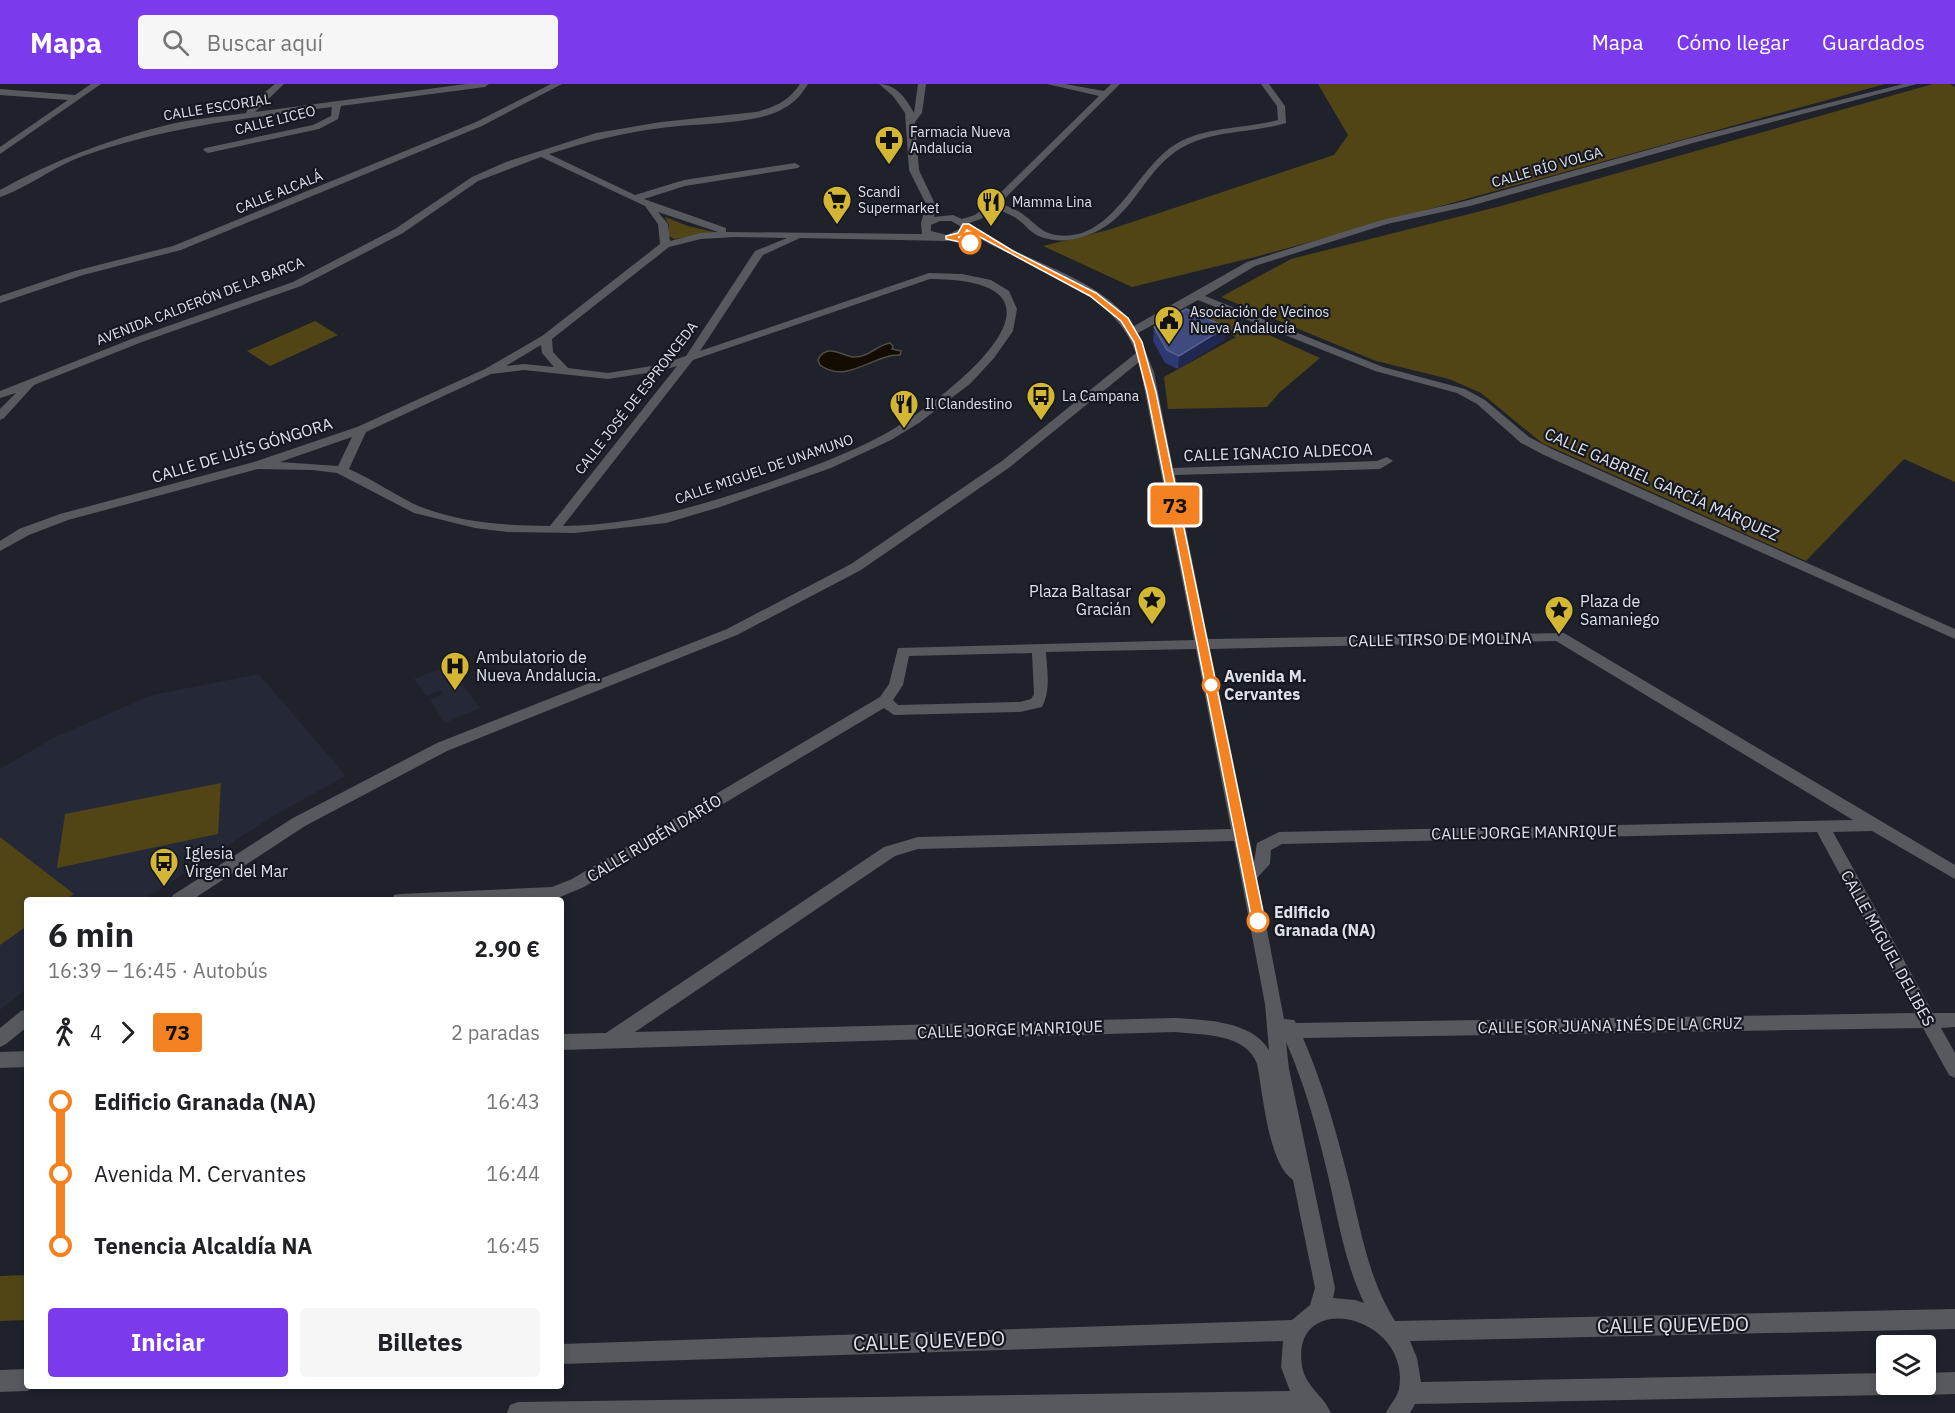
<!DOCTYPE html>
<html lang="es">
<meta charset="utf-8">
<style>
:root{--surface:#fff;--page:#f6f6f6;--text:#202124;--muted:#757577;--accent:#7c3aed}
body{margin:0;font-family:"IBM Plex Sans",sans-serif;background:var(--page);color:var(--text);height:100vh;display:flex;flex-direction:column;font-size:22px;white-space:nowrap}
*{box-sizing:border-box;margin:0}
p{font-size:20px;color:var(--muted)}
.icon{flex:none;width:33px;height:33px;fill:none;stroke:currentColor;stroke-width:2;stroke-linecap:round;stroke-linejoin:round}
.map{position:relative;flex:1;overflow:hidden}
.panel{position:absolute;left:24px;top:813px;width:540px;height:492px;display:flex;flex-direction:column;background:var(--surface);border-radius:6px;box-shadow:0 3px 9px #0003}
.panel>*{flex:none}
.badge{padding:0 12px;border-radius:4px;font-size:21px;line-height:39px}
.buttons{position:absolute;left:1876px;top:1251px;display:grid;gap:12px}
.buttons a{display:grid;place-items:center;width:60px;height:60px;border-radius:6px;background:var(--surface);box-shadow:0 3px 9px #0003;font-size:30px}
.map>.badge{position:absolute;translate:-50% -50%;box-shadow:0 0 0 3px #fff}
.legs{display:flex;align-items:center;gap:9px;height:66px;padding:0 24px;font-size:20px}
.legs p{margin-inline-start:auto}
.overview{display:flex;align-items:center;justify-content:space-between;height:102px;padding:0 24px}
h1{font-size:33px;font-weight:700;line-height:45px}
.action{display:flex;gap:12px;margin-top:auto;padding:12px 24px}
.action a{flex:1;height:69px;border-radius:6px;background:var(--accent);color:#fff;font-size:24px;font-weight:700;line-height:69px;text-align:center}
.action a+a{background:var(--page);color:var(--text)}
ul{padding:0 24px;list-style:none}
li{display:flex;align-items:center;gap:21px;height:72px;font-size:22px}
li i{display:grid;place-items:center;width:9px;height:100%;margin:0 8px;background:currentColor}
li i::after{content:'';width:15px;height:15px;margin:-8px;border:4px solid;border-radius:50%;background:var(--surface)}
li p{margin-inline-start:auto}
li:first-child i{background:linear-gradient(#0000 50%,currentColor 0)}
li:last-child i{background:linear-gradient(currentColor 50%,#0000 0)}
header{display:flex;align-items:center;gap:36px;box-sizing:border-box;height:84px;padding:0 30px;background:var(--accent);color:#fff}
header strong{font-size:28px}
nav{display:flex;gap:33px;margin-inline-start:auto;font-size:21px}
.search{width:420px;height:54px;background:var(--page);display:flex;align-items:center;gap:15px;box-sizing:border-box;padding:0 21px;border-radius:6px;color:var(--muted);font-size:22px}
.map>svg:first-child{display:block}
</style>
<header>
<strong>Mapa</strong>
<div class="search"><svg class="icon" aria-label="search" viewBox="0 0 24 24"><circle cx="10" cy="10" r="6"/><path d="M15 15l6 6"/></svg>Buscar aquí</div>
<nav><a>Mapa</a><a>Cómo llegar</a><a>Guardados</a></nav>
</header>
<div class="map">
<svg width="1955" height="1329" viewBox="0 0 1955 1329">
<rect width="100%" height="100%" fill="#1f222b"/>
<g fill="#242837">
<path d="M449,581L480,624L445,639L430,616L443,610L441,606L426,612L414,595Z"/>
<path d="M259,590L346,692L278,729L143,816H27V904L0,926V685L55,653L152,611Z"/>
</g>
<g fill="#514516">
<path d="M1318,0H1885L1255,173L1132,203L1043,162L1108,146L1334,71L1348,51Z"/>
<path d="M1933,0H1950L1955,3V398L1904,375L1806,477L1542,359L1481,309L1449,295L1376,277L1221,213L1291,175L1501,122Z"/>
<path d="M665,133L688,142L718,149L674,155L669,152V141Z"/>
<path d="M1207,223L1320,274L1280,308L1267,323L1168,325L1164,293L1236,253L1190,233Z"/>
<path d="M315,237L338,251L270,282L247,267Z"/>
<path d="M221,699L218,750L57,784L65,730Z"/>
<path d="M0,753L74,810L65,816H27V842L0,861Z"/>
<path d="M27,1191V1236L0,1237V1192Z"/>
</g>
<path fill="#130c00" stroke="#504c46" stroke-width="1.5" d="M890,259L893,262L892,265L901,267L900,271C873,270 847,301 820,281L818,276C826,259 841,271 853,273C868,274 877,261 890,259Z"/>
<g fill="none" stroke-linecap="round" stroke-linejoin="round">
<g fill="#58595e" fill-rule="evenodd">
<path d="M91,0H101L0,70V63L68,16L0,11V5L75,11Z"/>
<path d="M275,0H284L255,28L466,0H489L485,3L341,22L338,35L319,45L208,69L203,66L205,64L313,41L331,32L332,23C249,34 166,43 86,71C56,81 27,104 0,113V106C52,77 105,57 163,42C190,35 218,33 246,29L250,20Z"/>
<path d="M551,0H562L482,42L181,166L83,191L0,219V212L75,187L173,162L476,38Z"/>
<path d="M800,0H808C800,13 793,20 779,27C748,41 695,39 661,44C622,49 586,58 549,70L635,111L684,96L795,79L800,82L798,84L685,102L644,115L726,144V148L922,150L921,139L926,120L909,86L905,29L893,12L879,0C896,0 906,14 914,29L918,0H926L922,29L915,38L919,86L935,120L934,133L953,131L962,135L975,131L991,118L1099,12L1047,0H1065L1104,7L1111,0H1120L1000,119C1009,123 1018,126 1025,132C1034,138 1040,147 1051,150C1112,164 1134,85 1176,60C1206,42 1245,45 1278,36L1277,22L1261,0H1269L1285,22L1286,39C1253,49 1213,46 1183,63C1140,87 1135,138 1082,153C1069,157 1055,158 1041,153C1031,150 1025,140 1016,134C1009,130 1002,127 995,124L981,135L969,139C1019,180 1095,187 1134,242L1247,178L1382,136L1465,117L1687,55L1903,0H1917L1693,59L1470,122L1387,140L1255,182L1205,212L1383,283L1465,305L1485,316L1529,353L1552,365L1955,545V555L1544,371L1521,359L1477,320L1457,309L1375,287L1198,216L1138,249L1154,288L1173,384L1377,377L1387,373L1393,377L1380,385L1175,391L1208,555L1564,549L1955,781V795L1872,747L1833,748L1933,929H1955V943L1941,944L1955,969V994L1949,991L1923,944L1303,954C1323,1000 1337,1050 1349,1098C1361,1146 1368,1194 1395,1237L1955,1225V1245L1410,1257L1417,1274L1421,1298L1887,1289V1300H1897L1895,1308L1887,1311L1415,1320L1410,1329H1386C1390,1320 1397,1314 1399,1305C1412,1231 1290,1203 1302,1282C1305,1302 1324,1312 1331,1329H507L510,1321L518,1318L1290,1307L1281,1283L1283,1257L561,1280V1260L1292,1236L1310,1221L1315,1204L1293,1096C1268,1080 1263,1008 1257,980C1246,949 1202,951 1175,948L561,966V950L606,949L884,763L918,753L1231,745L1196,565L1046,568C1047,587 1051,606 1042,623L1020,628L894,631L884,624L584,803L560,813L545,816H392L394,811L400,810L552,803L572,795L880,613L889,600L898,564L1194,556L1139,278L1010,383L861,486L737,551L447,667L305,742L192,816H171L173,811L293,734L437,659L727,545L851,480L1002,377L1136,269C1111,201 1025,184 969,148L961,153L947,157L800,154L763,171L700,267L929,189L962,190L991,196L1009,207L1017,225L1013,247L994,274L971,299L919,339L891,356L831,384L720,423L666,439L575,449L507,448L475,444L414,429L337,389L312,386L258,385L68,436L29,451L0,467V457L19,445L60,430L254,378L357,343L485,285L542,252L660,160L658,140L645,122L541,73L478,97L403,149L301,202L142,258L34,301L4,334L0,336V325L16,309L0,314V307L134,254L293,198L395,145L472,93L506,78L596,49L661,38L756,28C775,23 789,17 800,0ZM658,128L718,148L701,149L670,157L668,140ZM940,137H951L960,142L961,144L947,151L931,147V141ZM735,153L787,154L755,167L686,272L658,281L608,289L568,284L553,268L552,255L669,163L701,155ZM930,195C1100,196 943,318 883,351C847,370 809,384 770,398C702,422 636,441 563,442L693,276ZM541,261L542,269L554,283L524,280L506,282ZM677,282L550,442C505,442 455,438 414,420C392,409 372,395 349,385L366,348L491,290L524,286L608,295L660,287ZM352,353L338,382L280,378ZM1556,557L1853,736L1279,748L1257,759L1254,778L1210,565ZM1032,569L1034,610L1031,615L1020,618L898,621L893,616L903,601L909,572ZM1817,748L1915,929L1296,939L1294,936L1284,935L1257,794L1270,780L1271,766L1282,760ZM1234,757L1265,920L1269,966C1252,937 1206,936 1175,934L635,948L895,772L918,765ZM1286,958C1306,1003 1319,1052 1330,1100C1339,1141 1346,1181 1364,1219L1355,1216L1333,1214L1335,1204L1289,985Z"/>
<path d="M27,925V943L6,960L0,963V944L21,927Z"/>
<path d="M27,967V983L0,984V968Z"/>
<path d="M27,1285V1302L34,1303L27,1307L0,1308V1286Z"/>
<path d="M1955,1288V1310L1926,1311L1918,1308L1916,1300H1926V1289Z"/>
</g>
</g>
<path fill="#2e3873" d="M1154,243H1226L1224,256L1178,285L1165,279L1153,257Z"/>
<path fill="#202751" d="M1226,243L1224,256L1178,285L1179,272Z"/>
<path fill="#414a7f" stroke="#5a6290" stroke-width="1.5" d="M1186,225L1226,243L1179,272L1167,266L1154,243Z"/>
<path fill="#f58220" stroke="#fff" stroke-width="1.5" d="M963,140H969L1013,167L1096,209L1128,234L1142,258L1156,308L1265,837L1263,840H1254L1252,837L1147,308L1134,258L1121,237L1090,212L967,146L963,152L958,153L973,157V161L946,155V152L958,149Z"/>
<defs>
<g id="pharmacy-pin" transform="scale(1.5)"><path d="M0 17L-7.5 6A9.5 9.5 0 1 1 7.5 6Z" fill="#d4b635" stroke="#161821"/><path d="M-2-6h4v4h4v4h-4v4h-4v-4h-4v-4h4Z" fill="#111"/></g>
<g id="supermarket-pin" transform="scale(1.5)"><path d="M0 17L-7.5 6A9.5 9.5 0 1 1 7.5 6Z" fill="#d4b635" stroke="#161821"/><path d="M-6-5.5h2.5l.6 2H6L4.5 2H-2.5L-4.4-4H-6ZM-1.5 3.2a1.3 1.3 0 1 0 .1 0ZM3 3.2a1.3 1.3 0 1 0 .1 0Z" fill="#111"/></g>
<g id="restaurant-pin" transform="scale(1.5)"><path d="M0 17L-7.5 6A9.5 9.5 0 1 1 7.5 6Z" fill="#d4b635" stroke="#161821"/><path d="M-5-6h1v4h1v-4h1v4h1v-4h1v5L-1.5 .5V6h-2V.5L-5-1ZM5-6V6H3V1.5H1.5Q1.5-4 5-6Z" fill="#111"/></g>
<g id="civic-pin" transform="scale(1.5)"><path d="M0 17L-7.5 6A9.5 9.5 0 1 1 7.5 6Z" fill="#d4b635" stroke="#161821"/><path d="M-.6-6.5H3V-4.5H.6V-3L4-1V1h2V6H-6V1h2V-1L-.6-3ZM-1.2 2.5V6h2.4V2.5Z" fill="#111"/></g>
<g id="bus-pin" transform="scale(1.5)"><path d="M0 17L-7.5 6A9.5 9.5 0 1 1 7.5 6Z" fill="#d4b635" stroke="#161821"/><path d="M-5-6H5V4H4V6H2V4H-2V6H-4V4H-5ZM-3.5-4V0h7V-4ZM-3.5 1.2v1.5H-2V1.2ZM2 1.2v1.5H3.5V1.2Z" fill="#111"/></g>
<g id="sight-pin" transform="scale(1.5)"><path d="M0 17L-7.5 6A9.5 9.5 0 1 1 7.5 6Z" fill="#d4b635" stroke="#161821"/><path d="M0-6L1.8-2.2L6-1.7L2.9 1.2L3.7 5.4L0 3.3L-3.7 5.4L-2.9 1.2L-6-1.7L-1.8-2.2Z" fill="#111"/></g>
<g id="hospital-pin" transform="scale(1.5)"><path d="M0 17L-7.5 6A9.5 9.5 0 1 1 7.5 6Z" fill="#d4b635" stroke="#161821"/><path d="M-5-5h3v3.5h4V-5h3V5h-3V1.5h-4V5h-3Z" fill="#111"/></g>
</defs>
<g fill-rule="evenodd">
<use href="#pharmacy-pin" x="889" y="56"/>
<use href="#supermarket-pin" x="837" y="116"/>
<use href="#restaurant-pin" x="991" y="118"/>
<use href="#civic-pin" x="1169" y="236"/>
<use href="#bus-pin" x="1041" y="312"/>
<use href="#restaurant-pin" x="904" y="320"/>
<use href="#sight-pin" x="1152" y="516"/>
<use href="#sight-pin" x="1559" y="526"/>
<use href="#hospital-pin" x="455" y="582"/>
<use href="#bus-pin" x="164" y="778"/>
</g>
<g fill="#fff" stroke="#f58220" stroke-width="3">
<circle cx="970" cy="159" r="10"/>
<circle cx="1211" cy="601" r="8"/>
<circle cx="1258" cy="837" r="10"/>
</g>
<g text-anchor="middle" stroke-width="4.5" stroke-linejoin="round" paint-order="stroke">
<g font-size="14" fill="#dfe1e8" stroke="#161821">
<text transform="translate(217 23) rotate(-9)" y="5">CALLE ESCORIAL</text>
<text transform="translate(275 36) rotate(-14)" y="5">CALLE LICEO</text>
<text transform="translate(1547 83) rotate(-16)" y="5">CALLE RÍO VOLGA</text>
<text transform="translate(279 108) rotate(-22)" y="5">CALLE ALCALÁ</text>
<text transform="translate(200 217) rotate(-21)" y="5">AVENIDA CALDERÓN DE LA BARCA</text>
<text transform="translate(636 314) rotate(-52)" y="5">CALLE JOSÉ DE ESPRONCEDA</text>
<text transform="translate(764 385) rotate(-19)" y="5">CALLE MIGUEL DE UNAMUNO</text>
</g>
<g font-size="14" fill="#dfe1e8" stroke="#161821" text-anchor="start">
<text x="910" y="53">Farmacia Nueva<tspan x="910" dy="16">Andalucia</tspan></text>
<text x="858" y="113">Scandi<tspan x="858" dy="16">Supermarket</tspan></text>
<text x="1012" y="123">Mamma Lina</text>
<text x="1190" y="233">Asociación de Vecinos<tspan x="1190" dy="16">Nueva Andalucía</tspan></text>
<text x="1062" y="317">La Campana</text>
<text x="925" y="325">Il Clandestino</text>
</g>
<g font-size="16" fill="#dfe1e8" stroke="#161821">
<text transform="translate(242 366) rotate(-17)" y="6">CALLE DE LUÍS GÓNGORA</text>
<text transform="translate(1278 368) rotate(-2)" y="6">CALLE IGNACIO ALDECOA</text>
<text transform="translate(1662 400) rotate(24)" y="6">CALLE GABRIEL GARCÍA MÁRQUEZ</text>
<text transform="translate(1440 555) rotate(-1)" y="6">CALLE TIRSO DE MOLINA</text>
<text transform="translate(1524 748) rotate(-1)" y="6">CALLE JORGE MANRIQUE</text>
<text transform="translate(654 754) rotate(-31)" y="6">CALLE RUBÉN DARÍO</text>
<text transform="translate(1888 864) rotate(61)" y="6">CALLE MIGUEL DELIBES</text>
<text transform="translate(1610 941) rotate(-1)" y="6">CALLE SOR JUANA INÉS DE LA CRUZ</text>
<text transform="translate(1010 945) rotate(-2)" y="6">CALLE JORGE MANRIQUE</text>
</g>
<g font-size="16" fill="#dfe1e8" stroke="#161821" text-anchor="start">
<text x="1131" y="513" text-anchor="end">Plaza Baltasar<tspan x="1131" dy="18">Gracián</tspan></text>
<text x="1580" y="523">Plaza de<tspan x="1580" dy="18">Samaniego</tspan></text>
<text x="476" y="579">Ambulatorio de<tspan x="476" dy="18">Nueva Andalucia.</tspan></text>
<text x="185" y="775">Iglesia<tspan x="185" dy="18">Virgen del Mar</tspan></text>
</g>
<g font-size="16" font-weight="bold" fill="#dfe1e8" stroke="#161821" text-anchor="start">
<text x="1224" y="598">Avenida M.<tspan x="1224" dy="18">Cervantes</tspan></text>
<text x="1274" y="834">Edificio<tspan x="1274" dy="18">Granada (NA)</tspan></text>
</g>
<g font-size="20" fill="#dfe1e8" stroke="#161821">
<text transform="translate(1673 1241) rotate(-1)" y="7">CALLE QUEVEDO</text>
<text transform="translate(929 1257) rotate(-2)" y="7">CALLE QUEVEDO</text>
</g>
</g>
</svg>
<div class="buttons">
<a><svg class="icon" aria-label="layers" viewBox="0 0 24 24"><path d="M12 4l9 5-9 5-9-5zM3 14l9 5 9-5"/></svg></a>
</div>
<b class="badge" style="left:1175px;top:421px;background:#f58220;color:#111">73</b>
<section class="panel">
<div class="overview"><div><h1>6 min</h1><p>16:39 – 16:45 · Autobús</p></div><b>2.90 €</b></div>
<div class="legs"><svg class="icon" aria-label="walk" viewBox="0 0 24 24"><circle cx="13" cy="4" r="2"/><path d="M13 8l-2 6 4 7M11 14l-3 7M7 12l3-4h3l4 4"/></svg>4<svg class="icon" aria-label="forward" viewBox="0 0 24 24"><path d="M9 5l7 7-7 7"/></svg><b class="badge" style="background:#f58220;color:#111">73</b><p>2 paradas</p></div>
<ul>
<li><i style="color:#f58220"></i><b>Edificio Granada (NA)</b><p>16:43</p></li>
<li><i style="color:#f58220"></i><span>Avenida M. Cervantes</span><p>16:44</p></li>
<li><i style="color:#f58220"></i><b>Tenencia Alcaldía NA</b><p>16:45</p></li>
</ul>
<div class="action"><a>Iniciar</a><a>Billetes</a></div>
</section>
</div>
